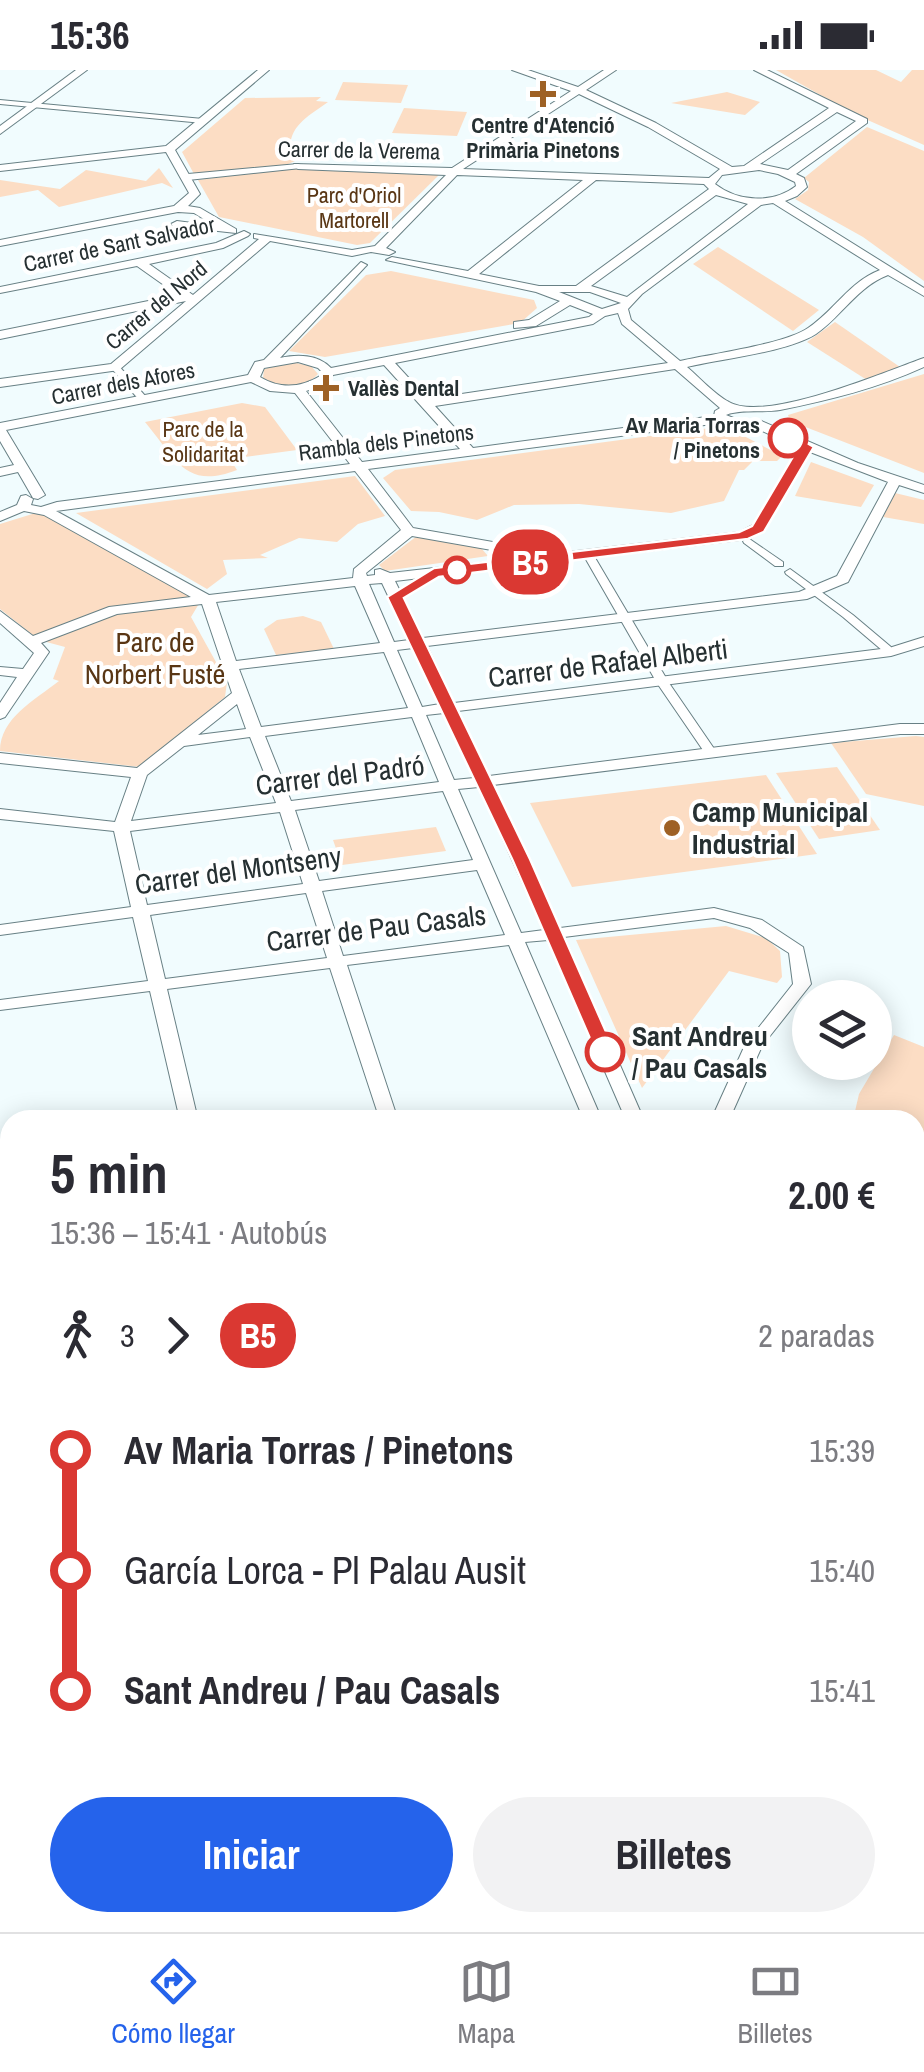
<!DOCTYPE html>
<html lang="es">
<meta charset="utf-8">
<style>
:root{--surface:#fff;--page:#f2f2f3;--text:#2b2b33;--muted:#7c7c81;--line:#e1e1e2;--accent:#2563eb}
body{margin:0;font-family:"Archivo Narrow",sans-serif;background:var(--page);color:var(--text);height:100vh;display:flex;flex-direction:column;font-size:38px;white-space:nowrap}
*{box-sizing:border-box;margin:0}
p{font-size:32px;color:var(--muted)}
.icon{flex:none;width:55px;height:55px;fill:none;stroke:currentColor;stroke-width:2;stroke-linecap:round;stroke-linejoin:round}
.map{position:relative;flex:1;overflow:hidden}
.side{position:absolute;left:0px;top:1040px;width:925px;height:822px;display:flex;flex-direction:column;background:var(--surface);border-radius:30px 30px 0 0;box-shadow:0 5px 25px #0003}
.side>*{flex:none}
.badge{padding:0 20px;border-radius:32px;font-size:35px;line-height:65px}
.tools{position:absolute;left:792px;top:910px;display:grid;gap:20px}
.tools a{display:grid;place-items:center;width:100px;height:100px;border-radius:50%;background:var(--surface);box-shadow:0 5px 25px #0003;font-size:50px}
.map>.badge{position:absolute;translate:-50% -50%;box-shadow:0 0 0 5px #fff}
.legs{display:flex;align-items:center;gap:15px;height:110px;padding:0 50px;font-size:32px}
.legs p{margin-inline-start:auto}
.summary{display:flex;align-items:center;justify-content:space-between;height:170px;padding:0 50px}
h1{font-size:55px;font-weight:700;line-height:75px}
.cta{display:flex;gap:20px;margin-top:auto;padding:20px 50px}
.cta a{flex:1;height:115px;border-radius:60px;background:var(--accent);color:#fff;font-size:40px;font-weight:700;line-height:115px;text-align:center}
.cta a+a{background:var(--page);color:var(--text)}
ul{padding:0 50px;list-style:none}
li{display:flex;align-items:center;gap:35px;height:120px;font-size:38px}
li i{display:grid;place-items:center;width:15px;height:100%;margin:0 12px;background:currentColor}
li i::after{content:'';width:25px;height:25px;margin:-12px;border:8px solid;border-radius:50%;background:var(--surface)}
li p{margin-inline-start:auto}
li:first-child i{background:linear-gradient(#0000 50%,currentColor 0)}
li:last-child i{background:linear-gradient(currentColor 50%,#0000 0)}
.status{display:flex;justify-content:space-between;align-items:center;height:70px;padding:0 50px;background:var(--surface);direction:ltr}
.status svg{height:28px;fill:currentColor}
.tab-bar{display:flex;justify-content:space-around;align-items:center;height:140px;border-top:2px solid var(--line);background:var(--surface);font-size:28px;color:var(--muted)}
.tab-bar a{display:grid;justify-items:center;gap:5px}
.tab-bar .on{color:var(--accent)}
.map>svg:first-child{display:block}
</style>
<div class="status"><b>15:36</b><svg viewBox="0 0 49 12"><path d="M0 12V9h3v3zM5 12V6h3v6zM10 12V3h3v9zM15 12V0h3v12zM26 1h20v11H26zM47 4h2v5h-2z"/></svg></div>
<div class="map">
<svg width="924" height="1862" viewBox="0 0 924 1862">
<rect width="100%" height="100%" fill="#f1fcfe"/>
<g fill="#fcddc4">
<path d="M776,0H876L901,12L912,0H924V75L854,44Z"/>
<path d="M343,12L408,15L401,33L335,30Z"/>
<path d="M727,22L760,32L745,45L671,33Z"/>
<path d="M321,27L316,31L328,32C310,45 286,57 291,83H313L286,95L194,104L182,82L245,28Z"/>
<path d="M404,38L467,42L457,66L392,63Z"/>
<path d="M867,57L924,81V211L863,167L795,129L808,120L809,112L804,108Z"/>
<path d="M297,97L439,105L370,173L357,175L219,147L198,110Z"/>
<path d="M159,98L173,118L162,113L59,137L38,120L0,127V110L60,119L86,100L146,111Z"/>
<path d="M718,177L819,240L793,261L693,194Z"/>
<path d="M391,201L534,230L537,238L520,253L325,287L289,281L366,205Z"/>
<path d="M835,252L900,297L867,310L807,272Z"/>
<path d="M291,292L311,296L318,304C305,319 280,318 263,308L264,299Z"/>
<path d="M924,304V403L790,351L788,345Z"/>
<path d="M242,333L265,337L297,380L230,389L237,400C185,420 176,389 145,352Z"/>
<path d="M725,356L782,386L777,391H753L744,400H739L724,431L671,443L579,434L514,435L477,450L439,442L411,441L383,408L395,400Z"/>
<path d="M811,392L874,415L861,437L795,426Z"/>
<path d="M355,406L385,446L358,454L337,472L299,468L260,485L268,488L223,490L227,504L207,519L76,443Z"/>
<path d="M895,423L924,430V454L883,447Z"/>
<path d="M42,441L200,532L191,547L227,612L225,627L140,697L0,681C0,648 35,630 59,611L53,609L65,577L39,570L0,539V454Z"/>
<path d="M417,466L481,478L488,486L385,501L379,495Z"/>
<path d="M303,546L321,552L334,579L276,585L264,559L277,550Z"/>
<path d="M916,666L924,667V736L866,724L831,673Z"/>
<path d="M837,697L880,760L819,769L776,703Z"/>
<path d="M766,705L817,784L572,817L530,733Z"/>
<path d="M436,757L446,781L342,795L333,770Z"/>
<path d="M726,856L766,868L780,881L782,907L777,913L729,901L642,1018L576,870Z"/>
<path d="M894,965L924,977V1128L915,1125V1050H853L859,1024Z"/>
</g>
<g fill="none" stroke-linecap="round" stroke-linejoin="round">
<g stroke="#688085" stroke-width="2">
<g id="pedestrian">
<path d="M0,30L203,49L207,51L203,53L0,34Z"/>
<path d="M298,94L302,96L301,98L188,110L184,107L188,104Z"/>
<path d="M112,295H118L147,328V332H141L112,299Z"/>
<path d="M748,468L783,492V496H775L744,473L743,471Z"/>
<path d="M589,483L594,486L669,613L717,683L715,686H707L657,613L584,486Z"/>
<path d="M790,499L853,545L891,577V581H883L843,547L786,504L785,502Z"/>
</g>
</g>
<g stroke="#688085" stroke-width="2">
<g id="minor">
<path d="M76,0H87L0,64V56Z"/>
<path d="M258,0H269L175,80L200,124L188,136L200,138L236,159V163L173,156L171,154L177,151L215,156L194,143L178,142L0,176V170L174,136L189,123L166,82L0,101V95L166,76Z"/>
<path d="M512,0H528L578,17L604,0H616L586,20L656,53L732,97L744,96L829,38L754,0H767L867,49V53L796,104L804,108L807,117L797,126L785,131L924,218V226L888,205C857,217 842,246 816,264C788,282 721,289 687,297C700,308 714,324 729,332C766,353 884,302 924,288V297C878,318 830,330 780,340C763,343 740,339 726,345L741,351L759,350L858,393L924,415V423L899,415L848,512L807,529L427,576L454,633L889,578L924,567V576L891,586L458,641L489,706L900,654H924V664H900L493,715L560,858L714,838L762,850L803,877L811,914L762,976L729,1050H711L745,975L793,914L789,883L750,858L714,848L564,867L644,1050H626L548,870L525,872L602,1050H584L509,875L347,895L398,1050H380L330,898L167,919L198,1050H180L150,921L0,940V930L148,911L133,847L0,865V855L131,837L114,761L0,749V739L115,752L131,707L0,693V683L137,698L232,623L202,534L117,544L41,573L49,582L5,647L0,649V633L17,607L0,605V597L23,599L34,583L0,553V541L33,566L109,537L191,527L44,445L24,441L0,451V442L17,435L21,426L26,425L33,429L31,435L41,437L57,432L350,394L295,323L270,321L251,312L6,360L45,425L38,429L33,428L18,402L0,406V398L14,395L0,371V353L248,305L255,292L264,290L361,192L367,195L365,197L280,288C297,284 318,284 331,298L589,247L593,244L570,235L536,256L514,258V252L529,250L560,231L536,222L386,190L392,187L468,201L583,110L457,105L386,178L395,182L389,185L371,182L352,186L270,171L119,300L0,317V309L111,294L186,231L0,269V261L178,225L137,196L0,223V217L216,173L244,161L250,164L248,166L223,178L149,194L193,225L259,169L254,168V164L352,180L375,176L446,105L298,99L293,96L294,94L452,98L571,21ZM579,24L648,57L720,99L709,108L463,99ZM837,42L856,51L788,100L760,94ZM759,100L778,104L795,112L796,116C773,134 738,132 715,114L722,105ZM596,110L704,114L709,119L576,216H539L479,204ZM716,125L748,134L627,227L591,216ZM773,133L880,200C849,212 834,241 808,258C785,274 711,284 680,291L631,250L628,239L642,224L761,135ZM559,222H590L621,233L602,239ZM618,243L622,254L668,293L428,329L395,293L593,254L605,246ZM298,292L318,298L322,302L320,306C300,318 280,319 260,307L264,298ZM384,295L460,379L362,392L306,321L322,316L333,305ZM675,299L720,338L715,341L714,346L473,378L435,336ZM720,353L740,359L753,357L800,378L753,455L740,462L551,484L544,481L413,458L368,399ZM810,382L888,412L837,506L799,522L423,568L395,511L748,469L763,461ZM355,401L401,460L354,499L353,508L209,525L56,441ZM412,466L531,487L390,503L380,499L375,500V505L367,506L366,503ZM382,513L409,570L394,572L369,514ZM355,516L380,573L236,591L216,532ZM413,578L440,634L422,637L397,580ZM384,582L408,638L261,657L239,599ZM237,634L246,659L198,665ZM444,643L474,708L454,710L426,645ZM412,647L439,712L291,731L265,666ZM250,667L276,733L131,751L147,705L184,676ZM479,717L544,860L521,863L458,719ZM443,721L473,790L319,811L295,740ZM280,742L303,814L147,835L130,761ZM477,800L505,865L343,886L322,821ZM306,823L327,888L165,909L150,845Z"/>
<path d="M0,1130L7,1132L10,1139V1210L3,1208L0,1202Z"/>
<path d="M915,1204L924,1205V1219L915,1218Z"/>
<path d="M10,1418V1434L0,1435V1419Z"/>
<path d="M46,1852H111L118,1862H36L40,1854Z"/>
<path d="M132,1852H158L153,1862H127Z"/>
</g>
</g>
<use href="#pedestrian" fill="#fff" fill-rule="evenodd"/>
<use href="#minor" fill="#fff" fill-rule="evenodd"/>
</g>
<path fill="#da3832" stroke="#fff" stroke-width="2.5" d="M783,365H793L814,377L764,462L748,469L439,507L404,528L530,789L615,982L612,987H598L512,789L387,527L434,498L739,462L752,456L798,378L783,371Z"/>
<g fill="#9e6125" stroke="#fff" stroke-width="4">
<path d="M538 9h10v10h10v10h-10v10h-10v-10h-10v-10h10z"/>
<path d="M321 303h10v10h10v10h-10v10h-10v-10h-10v-10h10z"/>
<circle cx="672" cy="758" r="10"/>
</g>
<g fill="#fff" stroke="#da3832" stroke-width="5">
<circle cx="788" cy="368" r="18"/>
<circle cx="457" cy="500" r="12"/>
<circle cx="605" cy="982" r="18"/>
</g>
<g text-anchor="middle" stroke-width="8" stroke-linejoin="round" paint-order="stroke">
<g font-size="22" font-weight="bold" fill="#263032" stroke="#fff">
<text x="543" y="63">Centre d'Atenció<tspan x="543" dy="25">Primària Pinetons</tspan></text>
<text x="348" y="326" text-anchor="start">Vallès Dental</text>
</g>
<g font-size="22" fill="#263032" stroke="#fff">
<text transform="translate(359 80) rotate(1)" y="8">Carrer de la Verema</text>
<text transform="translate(119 174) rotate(-12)" y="8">Carrer de Sant Salvador</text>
<text transform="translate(156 235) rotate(-40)" y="8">Carrer del Nord</text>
<text transform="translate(123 313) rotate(-11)" y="8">Carrer dels Afores</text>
<text transform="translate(386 372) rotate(-7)" y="8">Rambla dels Pinetons</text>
</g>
<g font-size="22" fill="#593614" stroke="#fff">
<text x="354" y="133">Parc d'Oriol<tspan x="354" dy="25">Martorell</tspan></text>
<text x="203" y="367">Parc de la<tspan x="203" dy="25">Solidaritat</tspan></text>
</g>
<g font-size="22" font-weight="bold" fill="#263032" stroke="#fff" text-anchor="end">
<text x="760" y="363">Av Maria Torras<tspan x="760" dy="25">/ Pinetons</tspan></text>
</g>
<g font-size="28" fill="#593614" stroke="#fff">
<text x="155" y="582">Parc de<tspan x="155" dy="32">Norbert Fusté</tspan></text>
</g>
<g font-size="28" fill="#263032" stroke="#fff">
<text transform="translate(608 593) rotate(-7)" y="10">Carrer de Rafael Alberti</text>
<text transform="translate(340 705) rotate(-7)" y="10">Carrer del Padró</text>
<text transform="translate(238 800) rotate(-8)" y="10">Carrer del Montseny</text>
<text transform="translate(376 858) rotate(-7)" y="10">Carrer de Pau Casals</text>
</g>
<g font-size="28" font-weight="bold" fill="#263032" stroke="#fff" text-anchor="start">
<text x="692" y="752">Camp Municipal<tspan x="692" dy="32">Industrial</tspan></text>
</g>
<g font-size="28" font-weight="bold" fill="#263032" stroke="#fff" text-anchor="start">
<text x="632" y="976">Sant Andreu<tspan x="632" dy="32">/ Pau Casals</tspan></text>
</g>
</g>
</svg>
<div class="tools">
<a><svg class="icon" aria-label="layers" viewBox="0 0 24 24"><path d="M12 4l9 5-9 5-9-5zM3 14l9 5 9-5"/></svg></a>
</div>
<b class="badge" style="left:530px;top:492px;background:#da3832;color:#fff">B5</b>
<section class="side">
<div class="summary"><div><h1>5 min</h1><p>15:36 – 15:41 · Autobús</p></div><b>2.00 €</b></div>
<div class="legs"><svg class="icon" aria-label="walk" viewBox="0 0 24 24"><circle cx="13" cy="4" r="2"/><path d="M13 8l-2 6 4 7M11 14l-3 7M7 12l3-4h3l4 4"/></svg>3<svg class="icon" aria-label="forward" viewBox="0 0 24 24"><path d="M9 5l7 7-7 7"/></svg><b class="badge" style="background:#da3832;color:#fff">B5</b><p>2 paradas</p></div>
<ul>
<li><i style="color:#da3832"></i><b>Av Maria Torras / Pinetons</b><p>15:39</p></li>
<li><i style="color:#da3832"></i><span>García Lorca - Pl Palau Ausit</span><p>15:40</p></li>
<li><i style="color:#da3832"></i><b>Sant Andreu / Pau Casals</b><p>15:41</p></li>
</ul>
<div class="cta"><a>Iniciar</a><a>Billetes</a></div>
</section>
</div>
<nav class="tab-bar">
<a class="on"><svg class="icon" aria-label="directions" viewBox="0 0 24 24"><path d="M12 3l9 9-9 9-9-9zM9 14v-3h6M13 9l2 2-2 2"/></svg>Cómo llegar</a>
<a><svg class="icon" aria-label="map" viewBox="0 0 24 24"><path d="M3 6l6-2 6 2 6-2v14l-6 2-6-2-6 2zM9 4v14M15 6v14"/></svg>Mapa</a>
<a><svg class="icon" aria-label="tickets" viewBox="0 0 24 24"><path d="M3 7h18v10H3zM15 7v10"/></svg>Billetes</a>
</nav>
